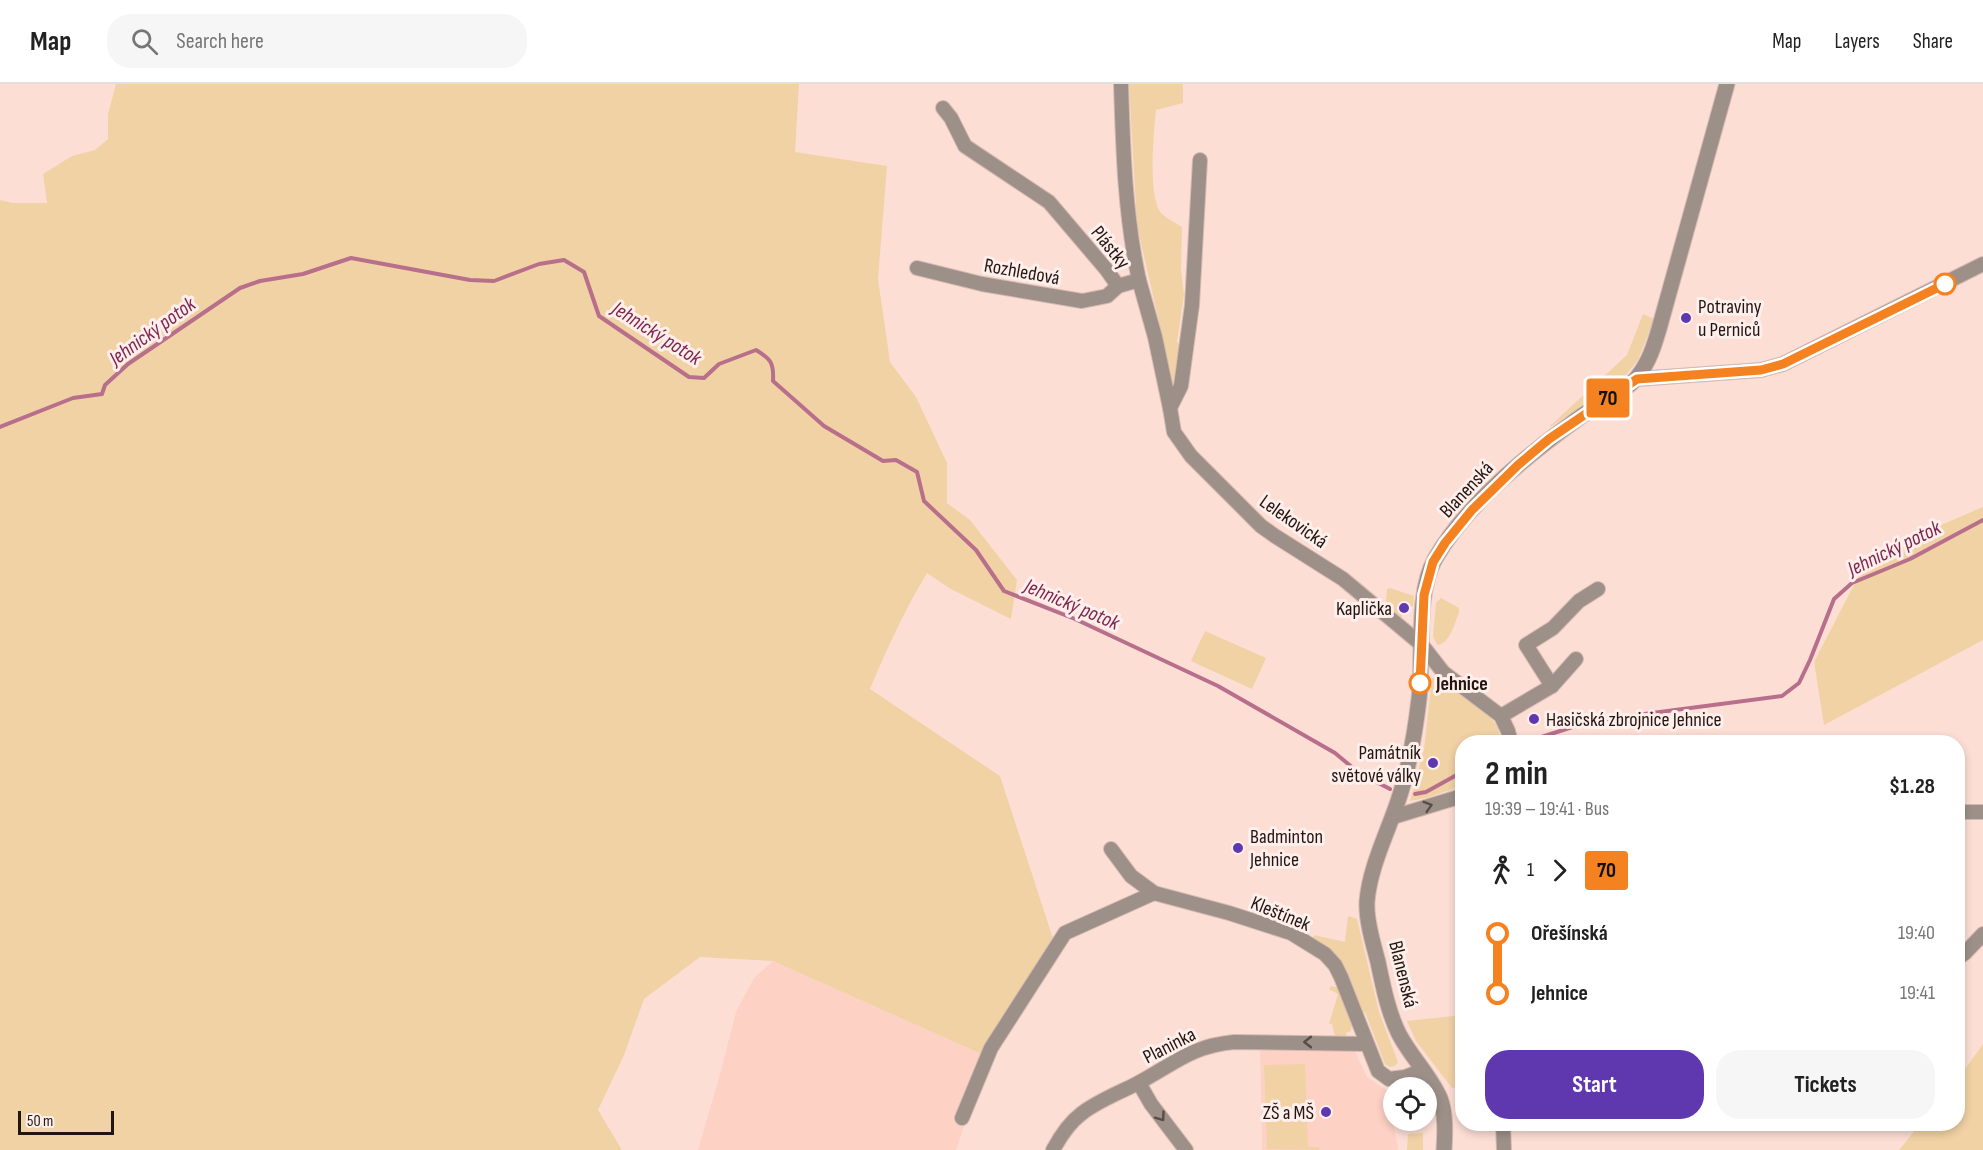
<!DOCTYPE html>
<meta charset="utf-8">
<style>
:root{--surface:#fff;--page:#f6f6f6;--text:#222;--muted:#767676;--line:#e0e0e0;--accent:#5f37af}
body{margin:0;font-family:"Sofia Sans Condensed",sans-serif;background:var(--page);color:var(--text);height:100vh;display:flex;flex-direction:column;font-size:22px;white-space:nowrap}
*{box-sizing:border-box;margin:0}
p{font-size:20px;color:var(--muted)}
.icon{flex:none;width:33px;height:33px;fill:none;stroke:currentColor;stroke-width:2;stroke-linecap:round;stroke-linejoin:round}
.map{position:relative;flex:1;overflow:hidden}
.side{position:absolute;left:1455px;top:651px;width:510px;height:396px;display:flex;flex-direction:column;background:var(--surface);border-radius:24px;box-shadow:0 3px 9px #0003}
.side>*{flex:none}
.badge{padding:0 12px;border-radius:4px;font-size:21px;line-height:39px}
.fabs{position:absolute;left:1383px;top:993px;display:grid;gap:12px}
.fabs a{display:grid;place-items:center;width:54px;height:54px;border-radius:50%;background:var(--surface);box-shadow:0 3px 9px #0003;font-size:30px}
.scale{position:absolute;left:18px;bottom:15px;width:96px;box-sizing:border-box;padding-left:6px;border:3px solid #221612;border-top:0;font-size:16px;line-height:21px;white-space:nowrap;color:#221612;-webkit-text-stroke:4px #feefeb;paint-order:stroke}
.map>.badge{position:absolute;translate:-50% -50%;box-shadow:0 0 0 3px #fff}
.legs{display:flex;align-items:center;gap:9px;height:66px;padding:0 30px;font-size:20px}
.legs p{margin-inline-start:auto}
.overview{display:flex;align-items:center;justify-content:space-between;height:102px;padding:0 30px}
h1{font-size:33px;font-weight:700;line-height:45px}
.cta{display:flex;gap:12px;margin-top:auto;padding:12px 30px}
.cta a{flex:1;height:69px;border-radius:24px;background:var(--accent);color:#fff;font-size:24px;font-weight:700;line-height:69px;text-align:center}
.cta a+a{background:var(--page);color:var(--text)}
ul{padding:0 30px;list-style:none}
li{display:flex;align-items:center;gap:21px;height:60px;font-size:22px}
li i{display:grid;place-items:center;width:9px;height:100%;margin:0 8px;background:currentColor}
li i::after{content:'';width:15px;height:15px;margin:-8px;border:4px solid;border-radius:50%;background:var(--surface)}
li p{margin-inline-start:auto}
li:first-child i{background:linear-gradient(#0000 50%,currentColor 0)}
li:last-child i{background:linear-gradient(currentColor 50%,#0000 0)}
header{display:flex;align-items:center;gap:36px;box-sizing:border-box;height:84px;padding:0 30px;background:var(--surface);border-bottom:2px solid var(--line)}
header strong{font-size:28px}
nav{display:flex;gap:33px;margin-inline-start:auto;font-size:21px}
.search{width:420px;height:54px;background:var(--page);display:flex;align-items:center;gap:15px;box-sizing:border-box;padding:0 21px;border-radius:24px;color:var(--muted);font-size:22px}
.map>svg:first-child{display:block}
</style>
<header>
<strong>Map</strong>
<div class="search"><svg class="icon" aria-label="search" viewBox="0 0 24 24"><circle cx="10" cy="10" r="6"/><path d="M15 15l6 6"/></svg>Search here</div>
<nav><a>Map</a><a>Layers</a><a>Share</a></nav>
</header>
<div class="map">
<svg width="1983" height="1066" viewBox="0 0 1983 1066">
<rect width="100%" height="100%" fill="#fcded5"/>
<g fill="#fed1c5">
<path d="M773,877L988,973L956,1066H698L720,990L736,928L754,894Z"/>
<path d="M1260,964L1354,965L1367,993L1388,1007L1398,1066H1262Z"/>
</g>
<g fill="#f1d2a5">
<path d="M116,0H799L795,68L887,82L878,195L890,278L916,313L947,379V419L970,436L1017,496L1011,535L949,504L927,489C904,527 887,565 870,605L1000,692L1058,870L988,973L773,877L700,873L644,915L624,971L598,1026L622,1066H0V116L12,119H47L43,90L72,72L95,66L108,55V30Z"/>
<path d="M1129,0H1183V19L1156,26C1154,47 1147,115 1162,130C1167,135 1176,139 1182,143L1181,186L1184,210L1177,258L1183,264L1174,304L1137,141Z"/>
<path d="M1643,230L1654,235L1638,276L1625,292L1550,343V342L1627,271Z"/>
<path d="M1983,423V556L1824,641L1814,578L1869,472Z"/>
<path d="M1390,504L1414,512L1413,523L1402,519L1400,526L1403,528L1401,534L1386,519L1387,505Z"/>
<path d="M1441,514L1459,524V529C1454,540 1450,560 1437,561L1433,552L1436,519Z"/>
<path d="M1205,547L1266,574L1252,605L1191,577Z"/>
<path d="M1432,594H1442L1483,623L1497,642L1502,658H1462V702L1426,714L1410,717L1424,665Z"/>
<path d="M1348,832L1357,835L1379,928L1398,978L1395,982L1390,983L1385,980L1365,928L1362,929L1313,855L1314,851L1345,858Z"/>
<path d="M1331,902L1341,904L1352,932L1349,933L1352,939L1351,947L1346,949V952H1335L1332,940H1329L1338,910L1329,905Z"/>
<path d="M1462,931V1015L1458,1003L1452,1004L1416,957L1407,937Z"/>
<path d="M1983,960V1066H1899L1920,1040H1958V995Z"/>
<path d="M1305,980L1308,1063H1319V1066L1267,1065L1264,981Z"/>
<path d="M1423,1049V1066H1407L1408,1050Z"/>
</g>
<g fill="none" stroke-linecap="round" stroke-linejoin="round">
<g stroke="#b86f8c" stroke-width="4">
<path d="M0,343L73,314L102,310L105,301L128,280L240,204L260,197L303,190L351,174L470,196L494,197L539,180L564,176L584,188L599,232L689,293L704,294L719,280L756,266C771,275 774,279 773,297L824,342L883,377L896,376L917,388L924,417L976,466L1004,507L1075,535L1218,602L1335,669L1359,689L1390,705"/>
<path d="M1526,658L1591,637L1782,612L1799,599L1810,576L1834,515L1852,499L1910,475L1983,436"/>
<path d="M1415,710L1426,708L1462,688"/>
</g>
<g stroke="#d5bab2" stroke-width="16">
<g id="minor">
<path d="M943,24L951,34L965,62L1049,118L1106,185L1118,202L1139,196C1125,132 1123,66 1121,0"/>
<path d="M1200,76L1192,221L1181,302L1170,324L1174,348L1191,372L1261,442L1275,452L1343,495L1422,561L1443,588L1501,632L1508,647L1511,658"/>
<path d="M917,184L982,200L1082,217L1107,212L1118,202"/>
<path d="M1139,196L1155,253L1170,324"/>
<path d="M1637,295L1761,286L1783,280L1983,180"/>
<path d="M1552,602L1526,561L1553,544L1579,517L1598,505"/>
<path d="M1501,632L1552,602L1576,575"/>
<path d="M1958,728H1983"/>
<path d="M1393,733L1462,712"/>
<path d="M1111,765L1131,792L1154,809L1229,829L1291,849L1325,870L1335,881L1341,893L1378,987L1389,995L1405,993L1423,986"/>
<path d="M1958,874L1965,869L1983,850"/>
<path d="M1139,999L1151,1020L1186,1066"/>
<path d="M962,1034L991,964L1065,849L1154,809"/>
<path d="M1503,1040L1504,1066"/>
<path d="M1053,1066C1060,1053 1069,1039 1081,1030C1097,1017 1119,1009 1138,999C1174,980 1191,962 1234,958L1366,960"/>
</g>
</g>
<g stroke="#d5bab2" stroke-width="17">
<path id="tertiary" d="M1444,1066C1445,1049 1446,1030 1440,1014C1430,991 1411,973 1399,950C1388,928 1383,902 1378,878C1373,859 1366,836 1367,817C1370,783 1387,750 1398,717C1409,685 1415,649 1419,615C1424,574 1415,510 1435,475C1467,419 1529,370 1580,333C1595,322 1629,306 1638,292C1649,278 1654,262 1659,245L1727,0"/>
</g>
<use href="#minor" stroke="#9d9088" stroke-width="14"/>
<use href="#tertiary" stroke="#9d9088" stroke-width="15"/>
</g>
<defs><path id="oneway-chevron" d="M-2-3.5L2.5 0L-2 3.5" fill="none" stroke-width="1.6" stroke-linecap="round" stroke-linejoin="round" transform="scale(1.5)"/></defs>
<g stroke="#594d47">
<use href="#oneway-chevron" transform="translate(1428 722) rotate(-17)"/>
<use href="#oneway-chevron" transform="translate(1308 958) rotate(-180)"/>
<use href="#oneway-chevron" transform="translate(1161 1033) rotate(54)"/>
</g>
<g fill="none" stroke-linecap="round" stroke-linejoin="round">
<g stroke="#fff" stroke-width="14">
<path id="line-1" d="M1420,599L1424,511L1433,478L1445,459L1472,426L1518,381L1549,355L1637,295L1761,286L1783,280L1945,200"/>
</g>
<use href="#line-1" stroke="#f58220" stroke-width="9"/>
</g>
<g fill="#fff" stroke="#f58220" stroke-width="3">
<circle cx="1945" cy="200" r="10"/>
<circle cx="1420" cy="599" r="10"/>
</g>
<g fill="#5f37af" stroke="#feefeb" stroke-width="2">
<circle cx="1686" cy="234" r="6"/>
<circle cx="1404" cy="524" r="6"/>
<circle cx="1534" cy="635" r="6"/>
<circle cx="1433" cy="679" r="6"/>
<circle cx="1238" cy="764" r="6"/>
<circle cx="1326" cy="1028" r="6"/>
</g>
<g text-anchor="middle" stroke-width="6" stroke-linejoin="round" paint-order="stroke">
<g font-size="20" fill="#221612" stroke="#feefeb">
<text transform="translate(1111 163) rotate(51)" y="7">Plástky</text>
<text transform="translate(1022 187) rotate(10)" y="7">Rozhledová</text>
<text transform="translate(1466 405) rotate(-47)" y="7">Blanenská</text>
<text transform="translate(1294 437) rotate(35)" y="7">Lelekovická</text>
<text transform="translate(1281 829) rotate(22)" y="7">Kleštínek</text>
<text transform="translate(1404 890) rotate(76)" y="7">Blanenská</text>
<text transform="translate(1169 961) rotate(-27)" y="7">Planinka</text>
</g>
<g font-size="20" fill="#221612" stroke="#feefeb" text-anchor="start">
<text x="1698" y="229">Potraviny<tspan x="1698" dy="23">u Perniců</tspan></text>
<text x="1392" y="531" text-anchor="end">Kaplička</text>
<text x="1546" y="642">Hasičská zbrojnice Jehnice</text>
<text x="1421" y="675" text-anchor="end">Památník<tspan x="1421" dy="23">světové války</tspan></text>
<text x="1250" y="759">Badminton<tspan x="1250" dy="23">Jehnice</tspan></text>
<text x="1314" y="1035" text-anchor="end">ZŠ a MŠ</text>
</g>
<g font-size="20" font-weight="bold" fill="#221612" stroke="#feefeb" text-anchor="start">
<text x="1436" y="606">Jehnice</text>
</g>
<g font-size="21" font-style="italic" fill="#7e2550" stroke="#feefeb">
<text transform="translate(152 247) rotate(-36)" y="7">Jehnický potok</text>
<text transform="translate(657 249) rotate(32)" y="7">Jehnický potok</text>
<text transform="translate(1894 464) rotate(-26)" y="7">Jehnický potok</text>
<text transform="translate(1072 520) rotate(23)" y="7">Jehnický potok</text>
</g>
</g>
</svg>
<div class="fabs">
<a><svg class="icon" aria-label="locate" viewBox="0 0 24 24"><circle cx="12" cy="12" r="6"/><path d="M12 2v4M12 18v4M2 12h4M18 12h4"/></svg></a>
</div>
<div class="scale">50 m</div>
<b class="badge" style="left:1608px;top:314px;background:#f58220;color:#111">70</b>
<section class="side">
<div class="overview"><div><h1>2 min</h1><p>19:39 – 19:41 · Bus</p></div><b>$1.28</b></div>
<div class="legs"><svg class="icon" aria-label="walk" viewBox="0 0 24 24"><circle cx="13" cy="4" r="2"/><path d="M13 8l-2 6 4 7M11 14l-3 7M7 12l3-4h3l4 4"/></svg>1<svg class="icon" aria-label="forward" viewBox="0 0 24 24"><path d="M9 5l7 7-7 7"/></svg><b class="badge" style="background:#f58220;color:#111">70</b></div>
<ul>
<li><i style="color:#f58220"></i><b>Ořešínská</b><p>19:40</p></li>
<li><i style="color:#f58220"></i><b>Jehnice</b><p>19:41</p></li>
</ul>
<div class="cta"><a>Start</a><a>Tickets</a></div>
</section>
</div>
